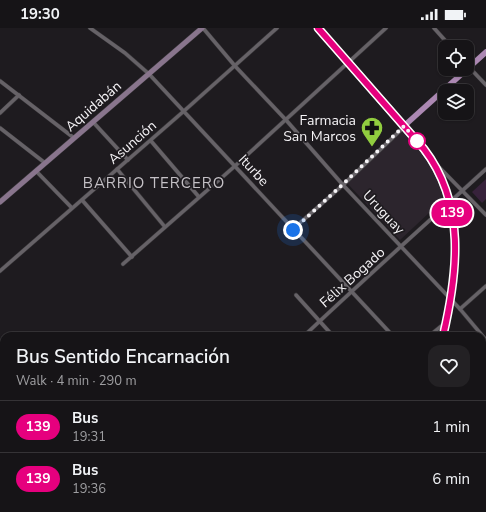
<!DOCTYPE html>
<meta charset="utf-8">
<style>
:root{--surface:#161417;--page:#232124;--text:#f1f3f6;--muted:#9e9ea1;--line:#353336}
body{margin:0;font-family:"Nunito Sans",sans-serif;background:var(--page);color:var(--text);height:100vh;display:flex;flex-direction:column;font-size:15px;white-space:nowrap}
*{box-sizing:border-box;margin:0}
p{font-size:13px;color:var(--muted)}
.icon{flex:none;width:22px;height:22px;fill:none;stroke:currentColor;stroke-width:2;stroke-linecap:round;stroke-linejoin:round}
.map{position:relative;flex:1;overflow:hidden}
.panel{position:absolute;left:0px;top:304px;width:486px;height:180px;display:flex;flex-direction:column;background:var(--surface);border-radius:12px 12px 0 0;box-shadow:0 1px 3px #0004,0 0 0 1px var(--line)}
.panel>*{flex:none}
.badge{padding:0 8px;border-radius:13px;font-size:14px;line-height:26px}
.tools{position:absolute;left:438px;top:12px;display:grid;gap:8px}
.tools a{display:grid;place-items:center;width:36px;height:36px;border-radius:8px;background:var(--surface);box-shadow:0 1px 3px #0004,0 0 0 1px var(--line);font-size:20px}
.you{position:absolute;width:20px;height:20px;margin:-10px;border:3px solid #fff;border-radius:50%;background:#1a73e8;box-shadow:0 0 0 6px #1a73e833}
.map>.badge{position:absolute;translate:-50% -50%;box-shadow:0 0 0 2px #fff}
.round{display:grid;place-items:center;flex:none;width:42px;height:42px;border-radius:12px;background:var(--page)}
.overview{display:flex;align-items:center;justify-content:space-between;height:68px;padding:0 16px}
h1{font-size:19px;font-weight:600;line-height:30px}
ul{padding:0;list-style:none}
li{display:flex;align-items:center;gap:12px;height:52px;padding:0 16px;border-top:1px solid var(--line)}
li div{flex:1}
li b{display:block;font-size:15px}
li em{font-style:normal}
li .badge{min-width:44px;font-weight:700;text-align:center}
.status{display:flex;justify-content:space-between;align-items:center;height:28px;padding:0 20px;background:var(--surface);direction:ltr}
.status svg{height:11px;fill:currentColor}
.map>svg:first-child{display:block}
</style>
<div class="status"><b>19:30</b><svg viewBox="0 0 49 12"><path d="M0 12V9h3v3zM5 12V6h3v6zM10 12V3h3v9zM15 12V0h3v12zM26 1h20v11H26zM47 4h2v5h-2z"/></svg></div>
<div class="map">
<svg width="486" height="484" viewBox="0 0 486 484">
<rect width="100%" height="100%" fill="#1e1b1f"/>
<path fill="#2c252d" d="M402,101L432,135L445,170L400,212L347,155Z"/>
<path fill="#37223b" d="M486,151V171L482,175L472,164Z"/>
<g fill="none" stroke-linecap="round" stroke-linejoin="round">
<g stroke="#373538" stroke-width="4.5">
<g id="street">
<path d="M90,0L125,25L149,46L393,308"/>
<path d="M203,0L235,38L286,92L343,157L460,281L486,312"/>
<path d="M434,0L451,19"/>
<path d="M467,37L486,57"/>
<path d="M0,53L74,110"/>
<path d="M0,85L19,67"/>
<path d="M93,94L128,132"/>
<path d="M0,100L45,135"/>
<path d="M151,113L199,169"/>
<path d="M436,136L486,187"/>
<path d="M117,141L165,199"/>
<path d="M36,143L72,180"/>
<path d="M82,172L132,229"/>
<path d="M293,201L343,157L404,99"/>
<path d="M123,236L235,138L386,0"/>
<path d="M0,243L184,83L277,0"/>
<path d="M296,267L333,308"/>
<path d="M460,281L486,258"/>
<path d="M304,308C364,251 425,197 486,141"/>
<path d="M429,308L445,295"/>
<path d="M482,373L486,369"/>
<path d="M482,402L486,407"/>
<path d="M367,480L390,484"/>
<path d="M212,484L213,480"/>
<path d="M288,484L289,480"/>
<path d="M333,484V480"/>
</g>
</g>
<g stroke="#373538" stroke-width="6">
<path id="secondary" d="M0,174L202,0"/>
</g>
<g stroke="#373538" stroke-width="6">
<path id="primary" d="M404,98L486,24"/>
</g>
<g stroke="#373538" stroke-width="8">
<g id="highway">
<path d="M318,0L423,121C466,176 458,244 443,308"/>
<path d="M407,480L408,484"/>
<path d="M399,484L400,480"/>
</g>
</g>
<use href="#street" stroke="#666267" stroke-width="3.5"/>
<use href="#secondary" stroke="#89758d" stroke-width="5"/>
<use href="#primary" stroke="#ac88b3" stroke-width="5.5"/>
<use href="#highway" stroke="#daa2e5" stroke-width="7"/>
</g>
<g fill="none" stroke-linecap="round" stroke-linejoin="round">
<g stroke="#fff" stroke-width="9">
<path id="line" d="M318,0L424,121C466,176 458,244 443,308"/>
</g>
<use href="#line" stroke="#e6007e" stroke-width="6"/>
<path stroke="#f5f3f6" stroke-width="4" stroke-dasharray="0 7.2" d="M293,202L343,156L404,98L417,113"/>
</g>
<defs>
<g id="pharmacy-pin" transform="scale(1.15)"><path d="M0 17L-7.5 6A9.5 9.5 0 1 1 7.5 6Z" fill="#91cd3f" stroke="#1e1b1f"/><path d="M-2-6h4v4h4v4h-4v4h-4v-4h-4v-4h4Z" fill="#111"/></g>
</defs>
<g fill-rule="evenodd">
<use href="#pharmacy-pin" x="372" y="100"/>
</g>
<circle fill="#fff" stroke="#e6007e" stroke-width="2" cx="417" cy="113" r="8"/>
<g text-anchor="middle" stroke-width="3.5" stroke-linejoin="round" paint-order="stroke">
<g font-size="14" fill="#f5f3f6" stroke="#1e1b1f">
<text transform="translate(93 78) rotate(-41)" y="5">Aquidabán</text>
<text transform="translate(132 114) rotate(-41)" y="5">Asunción</text>
<text transform="translate(254 142) rotate(47)" y="5">Iturbe</text>
<text transform="translate(384 184) rotate(47)" y="5">Uruguay</text>
<text transform="translate(352 249) rotate(-42)" y="5">Félix Bogado</text>
</g>
<g font-size="14" fill="#f5f3f6" stroke="#1e1b1f" text-anchor="end">
<text x="356" y="97">Farmacia<tspan x="356" dy="16">San Marcos</tspan></text>
</g>
<g font-size="15" letter-spacing="1" fill="#c5c1c6" stroke="#1e1b1f">
<text x="154" y="160">BARRIO TERCERO</text>
</g>
</g>
</svg>
<div class="tools">
<a><svg class="icon" aria-label="locate" viewBox="0 0 24 24"><circle cx="12" cy="12" r="6"/><path d="M12 2v4M12 18v4M2 12h4M18 12h4"/></svg></a>
<a><svg class="icon" aria-label="layers" viewBox="0 0 24 24"><path d="M12 4l9 5-9 5-9-5zM3 14l9 5 9-5"/></svg></a>
</div>
<div class="you" style="left:293px;top:202px"></div>
<b class="badge" style="left:452px;top:185px;background:#e6007e;color:#fff">139</b>
<section class="panel">
<div class="overview"><div><h1>Bus Sentido Encarnación</h1><p>Walk · 4 min · 290 m</p></div><a class="round"><svg class="icon" aria-label="heart" viewBox="0 0 24 24"><path d="M12 20l-8-8c-3-5 5-10 8-4 3-6 11-1 8 4z"/></svg></a></div>
<ul>
<li><span class="badge" style="background:#e6007e;color:#fff">139</span><div><b>Bus</b><p>19:31</p></div><em>1 min</em></li>
<li><span class="badge" style="background:#e6007e;color:#fff">139</span><div><b>Bus</b><p>19:36</p></div><em>6 min</em></li>
</ul>
</section>
</div>
